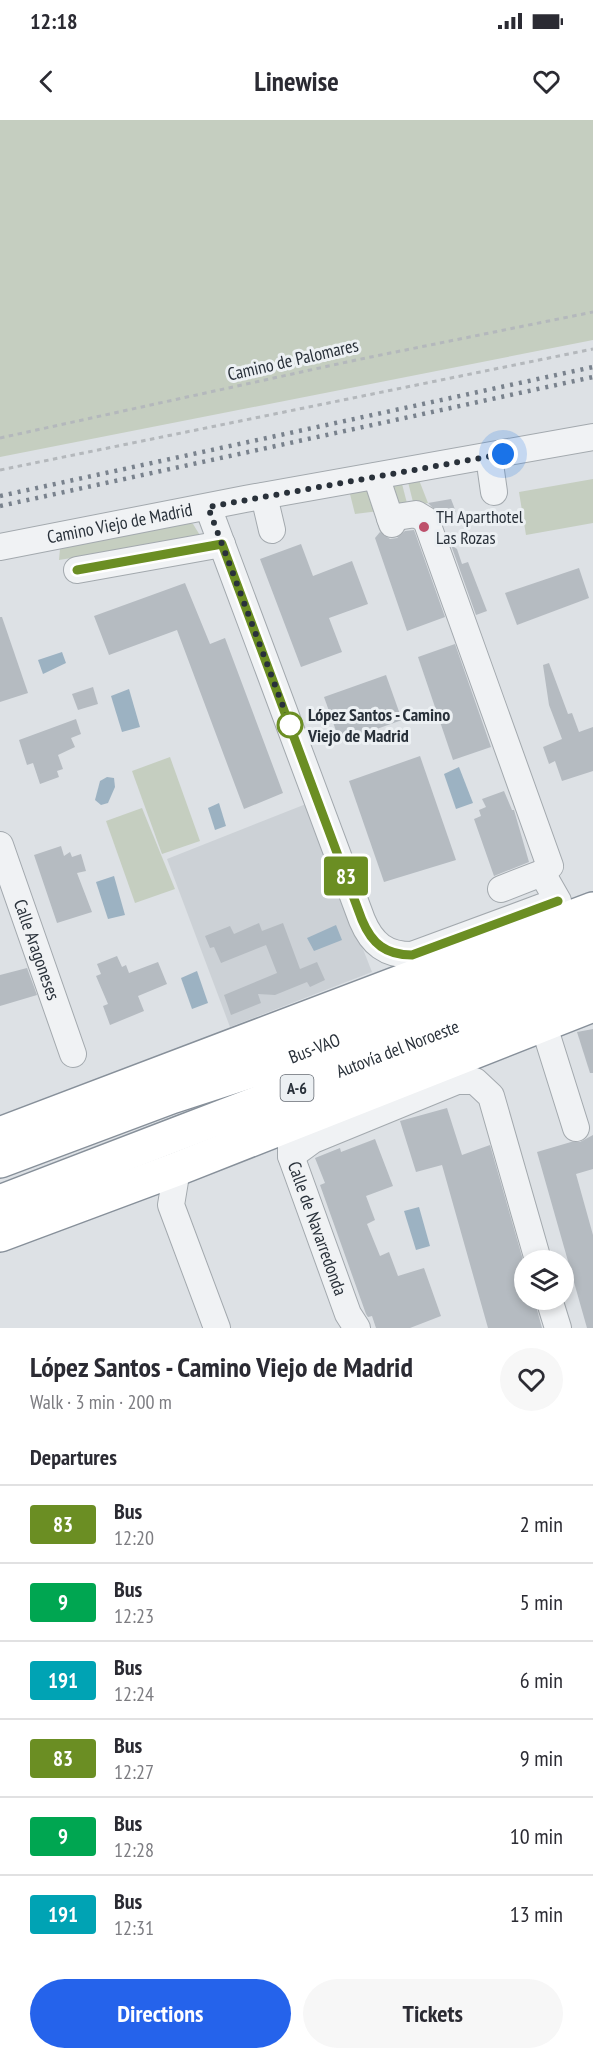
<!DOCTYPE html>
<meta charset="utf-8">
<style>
:root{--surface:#fff;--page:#f7f7f7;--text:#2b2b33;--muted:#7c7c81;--line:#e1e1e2;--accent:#2563eb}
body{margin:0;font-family:"PT Sans Narrow",sans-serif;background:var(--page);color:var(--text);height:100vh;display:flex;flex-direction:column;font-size:22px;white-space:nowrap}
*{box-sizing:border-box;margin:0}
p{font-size:20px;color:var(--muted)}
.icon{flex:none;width:33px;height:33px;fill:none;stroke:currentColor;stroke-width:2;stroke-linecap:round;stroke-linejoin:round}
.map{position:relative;height:1208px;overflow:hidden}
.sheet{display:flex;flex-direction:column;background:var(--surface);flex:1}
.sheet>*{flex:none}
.badge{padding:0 12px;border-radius:4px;font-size:21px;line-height:39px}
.buttons{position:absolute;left:514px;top:1130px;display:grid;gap:12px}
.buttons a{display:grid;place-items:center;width:60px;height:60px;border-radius:50%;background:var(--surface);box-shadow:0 3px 9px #0003;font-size:30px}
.you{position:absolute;width:30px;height:30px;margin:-15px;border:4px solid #fff;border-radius:50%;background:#1a73e8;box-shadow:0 0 0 9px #1a73e833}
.map>.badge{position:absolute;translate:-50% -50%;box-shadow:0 0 0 3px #fff}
h2{padding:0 30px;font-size:22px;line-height:54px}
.round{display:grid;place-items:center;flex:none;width:63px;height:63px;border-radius:32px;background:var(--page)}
.head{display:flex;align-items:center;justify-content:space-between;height:102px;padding:0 30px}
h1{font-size:28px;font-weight:700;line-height:45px}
.action{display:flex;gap:12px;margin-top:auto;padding:12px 30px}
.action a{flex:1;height:69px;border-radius:36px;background:var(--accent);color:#fff;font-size:24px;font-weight:700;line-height:69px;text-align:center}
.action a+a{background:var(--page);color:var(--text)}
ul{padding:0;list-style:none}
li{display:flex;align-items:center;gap:18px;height:78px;padding:0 30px;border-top:2px solid var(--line)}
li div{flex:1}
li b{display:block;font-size:22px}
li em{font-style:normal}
li .badge{min-width:66px;font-weight:700;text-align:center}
.status{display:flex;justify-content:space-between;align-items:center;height:42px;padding:0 30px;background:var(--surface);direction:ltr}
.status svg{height:16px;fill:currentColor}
header{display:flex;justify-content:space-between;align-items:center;height:78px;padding:0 30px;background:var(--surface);font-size:27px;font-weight:700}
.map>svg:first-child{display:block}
</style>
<div class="status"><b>12:18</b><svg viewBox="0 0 49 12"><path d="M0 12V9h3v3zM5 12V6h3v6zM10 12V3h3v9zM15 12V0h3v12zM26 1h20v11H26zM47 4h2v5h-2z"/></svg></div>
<header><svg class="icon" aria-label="back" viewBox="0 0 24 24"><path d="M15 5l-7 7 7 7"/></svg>Linewise<svg class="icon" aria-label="heart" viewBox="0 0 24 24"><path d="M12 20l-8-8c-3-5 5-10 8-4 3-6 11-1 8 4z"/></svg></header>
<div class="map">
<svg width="593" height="1208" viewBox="0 0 593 1208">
<rect width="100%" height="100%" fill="#dde1e5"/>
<path fill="#ccd1d6" d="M306,684L372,852L230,907L167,739Z"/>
<g fill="#c5cec0">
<path d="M0,0H593V220L0,337Z"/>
<path d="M593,359V403L526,415L519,372Z"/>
<path d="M419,360L428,383L414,386L408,362Z"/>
<path d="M402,364L408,387L394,389L388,365Z"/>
<path d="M374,368L379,391L355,394L349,370Z"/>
<path d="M186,402L193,404L201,417L59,440L60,429L68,425Z"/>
<path d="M170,637L200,721L162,734L132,651Z"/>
<path d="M142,688L175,769L135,783L106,701Z"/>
</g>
<g fill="#9cb2c2">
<path d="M62,532L66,543L43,554L38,540Z"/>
<path d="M129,569L140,607L122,612L111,576Z"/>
<path d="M459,647L473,683L456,689L444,654Z"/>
<path d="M107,657L114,658L115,667L108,683L101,685L95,680L100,661Z"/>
<path d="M219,683L226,706L215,710L208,688Z"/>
<path d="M114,756L125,795L108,799L96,762Z"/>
<path d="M336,805L342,820L314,831L307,818Z"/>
<path d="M197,851L208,883L192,889L181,858Z"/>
<path d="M419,1087L430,1126L416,1130L404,1091Z"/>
</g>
<g fill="#b5bbc1">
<path d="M451,379L456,392L440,395L428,383Z"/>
<path d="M414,410L445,497L407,511L375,418L380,412L390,419L397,418L405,411Z"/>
<path d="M301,424L313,456L352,441L368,484L329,498L342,532L301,547L260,439Z"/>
<path d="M451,425L457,429L462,444L468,442L487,491L476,495Z"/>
<path d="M579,448L589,478L517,505L505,473Z"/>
<path d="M185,463L210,524L225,518L283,673L244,689L177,510L109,535L94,496Z"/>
<path d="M0,497H2L28,573L0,582Z"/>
<path d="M455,524L491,627L453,640L418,537Z"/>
<path d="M549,543L568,594L572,593L579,612L593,607V651L562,661L555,641L549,644L543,627L562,619L549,585L543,545Z"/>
<path d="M386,555L402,600L340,622L324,577Z"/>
<path d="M93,567L98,584L78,590L72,574Z"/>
<path d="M76,599L81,614L71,618L75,627L58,635L63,649L57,651L59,657L40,664L33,643L27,645L19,620Z"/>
<path d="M420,636L456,740L384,762L349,661Z"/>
<path d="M504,671L512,690H514L529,742L494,756L474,699L481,696L479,690L486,687L482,679Z"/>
<path d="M61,726L64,736L70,732L72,737L81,734L86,751L77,753L92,792L57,803L34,735Z"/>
<path d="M259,803L262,811L283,803L300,849L317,842L325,860L310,867L307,862L275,875L258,874L261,883L231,895L224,875L277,853L266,825L221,843L214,827L210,828L205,816L230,806L234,814Z"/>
<path d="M117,836L122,847L126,845L129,853L158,842L167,864L138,876L144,891L110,905L103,886L108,884L96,856L101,854L97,844Z"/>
<path d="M27,848L37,875L0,886V855Z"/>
<path d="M593,909V953H590L577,912Z"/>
<path d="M447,988L462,1035L490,1025L525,1147V1179H534L542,1208H488L442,1045L416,1052L400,1001Z"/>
<path d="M593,1015V1049L576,1054L593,1115V1208H587L537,1032L571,1022H580Z"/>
<path d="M375,1019L393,1066L366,1076L375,1100L367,1104L380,1136L389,1132L398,1156L424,1148L441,1196L410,1208H376L372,1196L368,1197L366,1194L320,1065L325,1063L315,1038L340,1028L341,1032Z"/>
</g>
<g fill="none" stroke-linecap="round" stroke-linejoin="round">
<g stroke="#a3a9ae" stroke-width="28">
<g id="minor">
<path d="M491,351L494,372"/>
<path d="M376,356L392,404"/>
<path d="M264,376L272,410"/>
<path d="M208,387L362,800C372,824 386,835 412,835L558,781L542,753L501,769"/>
<path d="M390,398L416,394L426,400L550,746L542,753"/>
<path id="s1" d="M0,427L245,379L593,317"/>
<path d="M77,450L222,424"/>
<path id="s2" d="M0,725L73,934"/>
<path d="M543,903L576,1008"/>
<path id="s3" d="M291,1020V1036L348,1194L357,1208"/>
<path d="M291,1036L313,1020L457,961H475L491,976L538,1140"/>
<path d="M177,1049L171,1085L217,1208"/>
<path d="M549,1179L558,1208"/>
</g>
</g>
<g stroke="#87909a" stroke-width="36">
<g id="highway">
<path d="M0,1014L593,789"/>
<path id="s4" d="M0,1041L171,977L282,941L593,822"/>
<path id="s5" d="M0,1082L593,854"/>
<path d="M0,1115L177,1049L593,885"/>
</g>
</g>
<g stroke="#b4b8bc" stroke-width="3" stroke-dasharray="4.5 4.5" stroke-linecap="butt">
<path d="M0,318L356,240L593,192"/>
<path d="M0,350L593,229"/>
</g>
<use href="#minor" stroke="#f0f2f4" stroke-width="26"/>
<use href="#highway" stroke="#fff" stroke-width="33"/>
<g stroke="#79828d" stroke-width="4.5" stroke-dasharray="3 6" stroke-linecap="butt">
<path d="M0,376L593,247"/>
<path d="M0,386L593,257"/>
</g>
</g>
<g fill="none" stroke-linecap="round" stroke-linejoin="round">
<g stroke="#fff" stroke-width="14">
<path id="line" d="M77,450L222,424L362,800C372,824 386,835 412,835L558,781"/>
</g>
<use href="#line" stroke="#6b8e23" stroke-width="9"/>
<path stroke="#29313a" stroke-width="6" stroke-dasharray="0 10.8" d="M290,605L208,387L503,334"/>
</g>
<circle fill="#bd506b" stroke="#ecf0f3" stroke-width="2" cx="424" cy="407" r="6"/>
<circle fill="#fff" stroke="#6b8e23" stroke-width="3" cx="290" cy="605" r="12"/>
<g text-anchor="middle" stroke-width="6" stroke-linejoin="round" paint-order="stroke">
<rect fill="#ecf0f3" stroke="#646a72" stroke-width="1.5" x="280.5" y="955" width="33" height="26" rx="4.5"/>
<g font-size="16" font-weight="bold" fill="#29313a">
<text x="297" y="974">A-6</text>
</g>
<g font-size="18" fill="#29313a" stroke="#ecf0f3">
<text transform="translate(293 240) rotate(-13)" y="6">Camino de Palomares</text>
<text dy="6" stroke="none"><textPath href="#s1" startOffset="122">Camino Viejo de Madrid</textPath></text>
<text dy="6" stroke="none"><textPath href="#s2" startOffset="111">Calle Aragoneses</textPath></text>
<text dy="6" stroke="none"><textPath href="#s4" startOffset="334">Bus-VAO</textPath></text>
<text dy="6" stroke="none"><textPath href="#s5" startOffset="426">Autovía del Noroeste</textPath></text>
<text dy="6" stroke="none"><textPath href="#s3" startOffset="93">Calle de Navarredonda</textPath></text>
</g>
<g font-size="18" fill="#29313a" stroke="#ecf0f3" text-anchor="start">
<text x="436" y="403">TH Aparthotel<tspan x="436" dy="21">Las Rozas</tspan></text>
</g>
<g font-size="18" font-weight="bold" fill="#29313a" stroke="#ecf0f3" text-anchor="start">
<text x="308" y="601">López Santos - Camino<tspan x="308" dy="21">Viejo de Madrid</tspan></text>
</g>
</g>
</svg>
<div class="buttons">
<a><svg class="icon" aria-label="layers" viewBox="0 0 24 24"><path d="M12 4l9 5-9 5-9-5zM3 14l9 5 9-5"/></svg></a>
</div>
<div class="you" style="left:503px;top:334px"></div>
<b class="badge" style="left:346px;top:756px;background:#6b8e23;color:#fff">83</b>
</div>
<section class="sheet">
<div class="head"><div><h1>López Santos - Camino Viejo de Madrid</h1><p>Walk · 3 min · 200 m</p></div><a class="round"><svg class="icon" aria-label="heart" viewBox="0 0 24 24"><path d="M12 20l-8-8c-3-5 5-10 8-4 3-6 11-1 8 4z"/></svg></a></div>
<h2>Departures</h2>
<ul>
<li><span class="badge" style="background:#6b8e23;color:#fff">83</span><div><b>Bus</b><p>12:20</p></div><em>2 min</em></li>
<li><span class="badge" style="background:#00a651;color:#fff">9</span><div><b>Bus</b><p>12:23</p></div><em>5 min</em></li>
<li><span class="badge" style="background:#00a3b4;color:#fff">191</span><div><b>Bus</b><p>12:24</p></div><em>6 min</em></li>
<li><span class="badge" style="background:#6b8e23;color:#fff">83</span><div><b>Bus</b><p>12:27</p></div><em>9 min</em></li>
<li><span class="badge" style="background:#00a651;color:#fff">9</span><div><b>Bus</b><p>12:28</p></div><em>10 min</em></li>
<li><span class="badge" style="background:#00a3b4;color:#fff">191</span><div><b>Bus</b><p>12:31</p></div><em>13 min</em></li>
</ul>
<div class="action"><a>Directions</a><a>Tickets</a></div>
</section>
